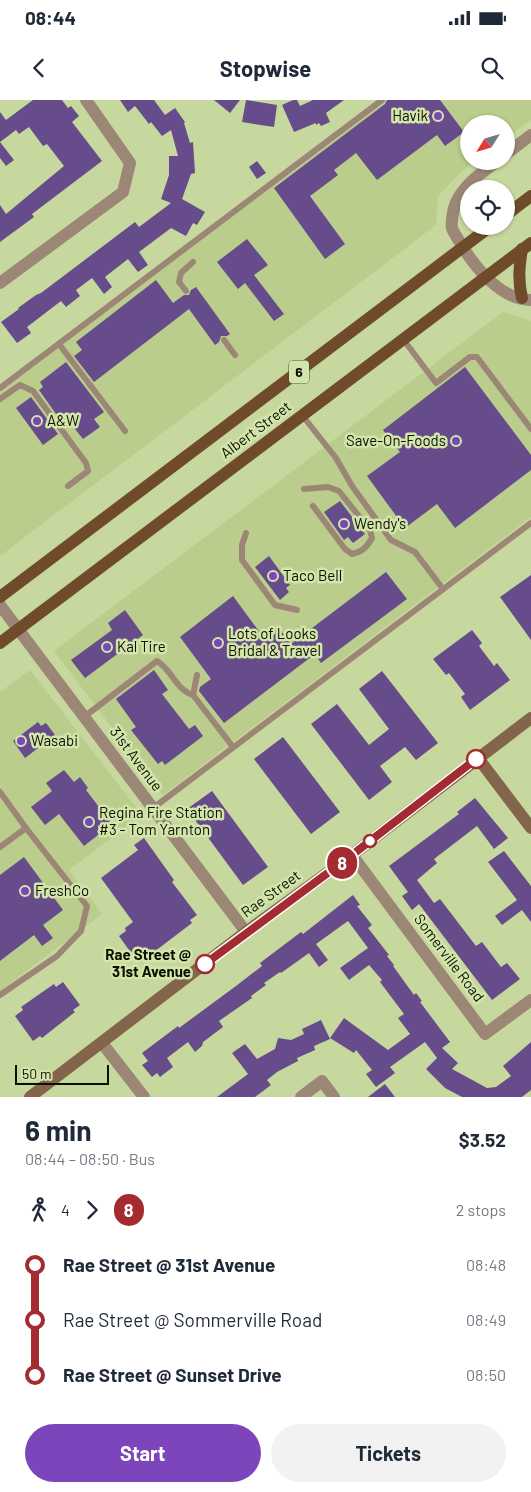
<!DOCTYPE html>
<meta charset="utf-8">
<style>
:root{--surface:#fff;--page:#f2f2f3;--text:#1f2937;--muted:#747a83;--accent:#7c45bc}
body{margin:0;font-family:Barlow,sans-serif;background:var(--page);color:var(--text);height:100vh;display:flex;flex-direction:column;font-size:19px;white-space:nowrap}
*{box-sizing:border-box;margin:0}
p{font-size:16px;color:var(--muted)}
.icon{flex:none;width:28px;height:28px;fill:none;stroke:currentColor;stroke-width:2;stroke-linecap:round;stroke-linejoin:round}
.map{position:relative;height:997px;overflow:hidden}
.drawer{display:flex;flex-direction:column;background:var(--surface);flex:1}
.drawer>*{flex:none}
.badge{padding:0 10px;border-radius:16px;font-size:18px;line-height:32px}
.needle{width:32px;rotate:233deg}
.buttons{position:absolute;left:460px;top:15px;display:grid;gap:10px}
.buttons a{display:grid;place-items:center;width:55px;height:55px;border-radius:50%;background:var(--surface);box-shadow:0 1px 4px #0004;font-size:25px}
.scale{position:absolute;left:15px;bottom:12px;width:94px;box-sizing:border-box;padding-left:5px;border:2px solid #0b1000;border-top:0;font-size:14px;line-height:18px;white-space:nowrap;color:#0b1000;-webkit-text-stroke:4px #d3e5ab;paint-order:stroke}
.map>.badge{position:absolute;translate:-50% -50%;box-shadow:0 0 0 2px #fff}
.legs{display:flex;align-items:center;gap:8px;height:55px;padding:0 25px;font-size:16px}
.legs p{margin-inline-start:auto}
.summary{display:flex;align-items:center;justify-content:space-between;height:85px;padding:0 25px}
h1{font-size:28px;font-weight:700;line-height:38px}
.cta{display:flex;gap:10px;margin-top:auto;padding:10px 25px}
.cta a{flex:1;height:58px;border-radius:30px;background:var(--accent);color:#fff;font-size:20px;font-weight:700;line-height:58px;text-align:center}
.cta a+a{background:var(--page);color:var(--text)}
ul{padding:0 25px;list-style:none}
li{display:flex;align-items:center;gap:18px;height:55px;font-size:19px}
li i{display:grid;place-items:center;width:8px;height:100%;margin:0 6px;background:currentColor}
li i::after{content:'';width:12px;height:12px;margin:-6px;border:4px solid;border-radius:50%;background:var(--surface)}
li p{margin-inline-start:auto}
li:first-child i{background:linear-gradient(#0000 50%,currentColor 0)}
li:last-child i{background:linear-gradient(currentColor 50%,#0000 0)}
.status{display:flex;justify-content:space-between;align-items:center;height:35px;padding:0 25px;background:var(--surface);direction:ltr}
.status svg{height:14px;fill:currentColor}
header{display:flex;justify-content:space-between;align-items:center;height:65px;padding:0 25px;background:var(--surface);font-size:22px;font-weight:700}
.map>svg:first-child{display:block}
</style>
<div class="status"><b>08:44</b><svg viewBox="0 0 49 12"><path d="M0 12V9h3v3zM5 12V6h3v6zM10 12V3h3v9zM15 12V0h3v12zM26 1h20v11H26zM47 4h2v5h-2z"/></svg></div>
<header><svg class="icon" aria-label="back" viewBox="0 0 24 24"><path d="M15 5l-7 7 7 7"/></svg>Stopwise<svg class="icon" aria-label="search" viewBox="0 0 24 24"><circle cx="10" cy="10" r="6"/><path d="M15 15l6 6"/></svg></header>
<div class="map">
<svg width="531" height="997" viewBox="0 0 531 997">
<rect width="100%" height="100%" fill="#c7d89e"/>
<g fill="#bacd8c">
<path d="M383,0H531V20L506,38V24H469V61H476L461,72L438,96L436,125L0,456V292Z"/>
<path d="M503,212L531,221V417L163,695L54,551Z"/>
<path d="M30,570L142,715L69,770L102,814L0,891V592Z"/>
</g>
<g fill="#664c8a">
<path d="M33,0H62L68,8L71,6L79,16L72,22L102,61L32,114L34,117L0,142V105L6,114L64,66L47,44L43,46L29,27L19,34L16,30L0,42L14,60L6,66L0,58V12L6,20Z"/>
<path d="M120,0H154L165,15L175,8L185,22L184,23L190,43L193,42L195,73L191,74L182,99L205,112L197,125L193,123L186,136L171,128L139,152L148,165L138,172L128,159L105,177L112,187L104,194L92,178L76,190L80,196L66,207L61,201L27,227L31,233L17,243L1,222L19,209L18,208L36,195L41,193L135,122L139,127L171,103L161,99L169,75V56H178L171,30L162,36L151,22L149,24L135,6L128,12Z"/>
<path d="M214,0H240L230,13Z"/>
<path d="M246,0L277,5L274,27L242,22Z"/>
<path d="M293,0H297L300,6L313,0H344L326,13L330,22L321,26L319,23L316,25V23L294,32L282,5Z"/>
<path d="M387,0H440L464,32L445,46L437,35L377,80L356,53L334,70L338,75L310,96L345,144L325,159L274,88L385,4Z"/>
<path d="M257,61L266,73L257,79L249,67Z"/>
<path d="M247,139L268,165L254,175L284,214L274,221L245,183L238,189L217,162Z"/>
<path d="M156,180L173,203L184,195H189L191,190L196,187L230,234L227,236H221L219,242L215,245L189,209L94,282L74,256L82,250L76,242Z"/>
<path d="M66,262L104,312L94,319L100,327L83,339L71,324L66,328L39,290L43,287L40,282Z"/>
<path d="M465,267L531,355V370L455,428L437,404L405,428L367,376L400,352L383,330Z"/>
<path d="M31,297L58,334L43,345L16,308Z"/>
<path d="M340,401L365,434L353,443L348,437L344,440L324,412Z"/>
<path d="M269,456L290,485L286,488L289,492L280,500L255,467Z"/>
<path d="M386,472L407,499L321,563L315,554L224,623L199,591L200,587L211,579L180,537L233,496L264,538L278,527L291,544Z"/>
<path d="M531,475V540L500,497Z"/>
<path d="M125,510L143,535L85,578L71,560L112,530L108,523Z"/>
<path d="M472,530L482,543L479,546L494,566L497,563L510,580L470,610L461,597L465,594L449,573L446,575L433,559Z"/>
<path d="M154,570L168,590L162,594L189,629L195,625L203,636L165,665L162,661L158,664L131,630L136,627L116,599Z"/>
<path d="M382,571L438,643L416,660L405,647L380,666L392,682L369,700L311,624L337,604L369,645L389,629L359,589Z"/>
<path d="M38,622L41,626L46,623L55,635L25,658L13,641Z"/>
<path d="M283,637L340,712L311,734L254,659Z"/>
<path d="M64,670L74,682L80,677L88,688L86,690L112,724L84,746L59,714L45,725L31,707L52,691L46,683Z"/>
<path d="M212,691L268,767L243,785L187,709Z"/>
<path d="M475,698L508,738L494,749L477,726L434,759L437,763L417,780L434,803L440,799L476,846L482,842L501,867L507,863L520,879L492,900L419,804L412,810L402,796L408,792L389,766L459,714L457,712Z"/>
<path d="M144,738L174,780L172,782L197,815L190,820L192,823L146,858L144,854L136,860L119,836L126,831L125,828L133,822L101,778L138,750L134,745Z"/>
<path d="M504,751L531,786V822L522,810L502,825L495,816L517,800L488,762Z"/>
<path d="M24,757L63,810L43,825L53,838L42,846L34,835L0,861V775Z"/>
<path d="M353,795L360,805L357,806L372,825L368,828L389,855L387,856L394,865L393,866L414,895L416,893L422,901L420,902L450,942L442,948L458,963L452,969L487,988L496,987L511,976L503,966L531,942V990L522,997H462L445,988L426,969L437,958L425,942L390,967L395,973L376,987L366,974L372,970L356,950L354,953L330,938L344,918L388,950L410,934L398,918L404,914L380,882L382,880L369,865L349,880L340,868L368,848L348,821L316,844L328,860L319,867L309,853L281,873L280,872L264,883L266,885L251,896L252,898L219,921L223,927L203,942L202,946L195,952L188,942L167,958L173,967L160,977L157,973L152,977L142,965L148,961L142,953L178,926L179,928L236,886L262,866L260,863L301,832L303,834Z"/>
<path d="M63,882L80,905L73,910L75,912L61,923L42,938L40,936L33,941L15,916L23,910L21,907L41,893L54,884L56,887Z"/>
<path d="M321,920L330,939L314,946L315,950L297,958L298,961L277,972L267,980L271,985L255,997H217L248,974L232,953L245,944L257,959L275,949L278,938L291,940L304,934L302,929Z"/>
<path d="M385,984L395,997H368Z"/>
</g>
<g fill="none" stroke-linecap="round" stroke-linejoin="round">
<g stroke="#9c8776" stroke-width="6">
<path d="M186,191L179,182L181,173L193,162"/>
<path d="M403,239L436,283L470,257H477L531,329"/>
<path d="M224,240L235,255"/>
<path d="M59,244L125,331"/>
<path d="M0,288L382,0"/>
<path d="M0,299L20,285L33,291L86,363L88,371L68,386"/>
<path d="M302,315L336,358L352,386L391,440L415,452L443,489"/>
<path d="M304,389L328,387L339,391L370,430L372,438C367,447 362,452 352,454L345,449L313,406"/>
<path d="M246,433L242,445V460L275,505L297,510"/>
<path d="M197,575L193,595L233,647"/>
<path d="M84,617L157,561C174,572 175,589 193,595"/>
<path d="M0,692L26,728L0,747"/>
<path d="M153,708L531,423"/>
<path d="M0,895L57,856L81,831L87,806L26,728"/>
</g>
<g stroke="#9c8776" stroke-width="12">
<path d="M506,54L531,35"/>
<path d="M497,61C481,74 463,84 455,105C453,110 451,122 452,128C453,132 457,137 459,141C473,165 500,200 531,200"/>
<path d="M0,183L123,92L130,63L86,0"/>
<path d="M0,505L246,832"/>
<path d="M352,755L485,934L531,900"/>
<path d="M102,943L144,997"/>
<path d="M301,997L322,981L334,997"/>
</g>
<g stroke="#82654b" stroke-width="12">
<path d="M478,658L531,728"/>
<path d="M30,997L246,832L352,755L531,618"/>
</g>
<g stroke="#6f4b2b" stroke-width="12">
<path d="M506,115L531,96"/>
<path d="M522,198C518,181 519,167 522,149"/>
<path d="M0,497L491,126"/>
<path d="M0,543L531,143"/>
</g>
</g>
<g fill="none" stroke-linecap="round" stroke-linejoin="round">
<g stroke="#fff" stroke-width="11">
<path id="line-1" d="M205,864L352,755L476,659"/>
</g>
<use href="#line-1" stroke="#a42c31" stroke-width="8"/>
</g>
<g fill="#7c45bc" stroke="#d3e5ab" stroke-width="2">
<circle cx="438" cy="16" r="5"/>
<circle cx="37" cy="321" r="5"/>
<circle cx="456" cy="341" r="5"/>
<circle cx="344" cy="424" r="5"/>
<circle cx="273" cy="476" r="5"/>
<circle cx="218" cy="543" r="5"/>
<circle cx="107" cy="547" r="5"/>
<circle cx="21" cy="641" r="5"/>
<circle cx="89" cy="722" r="5"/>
<circle cx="25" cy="791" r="5"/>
</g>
<g fill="#fff" stroke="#a42c31" stroke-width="2.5">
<circle cx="476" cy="659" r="9"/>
<circle cx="370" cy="741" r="6"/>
<circle cx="205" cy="864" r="9"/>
</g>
<g text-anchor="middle" stroke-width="5" stroke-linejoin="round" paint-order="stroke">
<rect fill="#d3e5ab" stroke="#475033" stroke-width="1" x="289" y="260.5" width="20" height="23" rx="4"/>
<g font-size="14" font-weight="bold" fill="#0b1000">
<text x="299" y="277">6</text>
</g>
<g font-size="15" fill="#0b1000" stroke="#d3e5ab" text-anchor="start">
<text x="428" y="21" text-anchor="end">Havik</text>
<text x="47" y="326">A&amp;W</text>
<text x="446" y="346" text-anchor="end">Save-On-Foods</text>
<text x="354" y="429">Wendy's</text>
<text x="283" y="481">Taco Bell</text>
<text x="228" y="539">Lots of Looks<tspan x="228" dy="17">Bridal &amp; Travel</tspan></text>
<text x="117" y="552">Kal Tire</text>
<text x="31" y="646">Wasabi</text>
<text x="99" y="718">Regina Fire Station<tspan x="99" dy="17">#3 - Tom Yarnton</tspan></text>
<text x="35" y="796">FreshCo</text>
</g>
<g font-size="15" fill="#0b1000" stroke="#d3e5ab">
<text transform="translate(256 330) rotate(-37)" y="5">Albert Street</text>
<text transform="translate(136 659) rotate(53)" y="5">31st Avenue</text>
<text transform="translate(271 794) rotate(-36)" y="5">Rae Street</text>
<text transform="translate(449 858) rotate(53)" y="5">Somerville Road</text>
</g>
<g font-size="15" font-weight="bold" fill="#0b1000" stroke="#d3e5ab" text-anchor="end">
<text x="191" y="860">Rae Street @<tspan x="191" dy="17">31st Avenue</tspan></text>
</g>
</g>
</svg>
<div class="buttons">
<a><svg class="needle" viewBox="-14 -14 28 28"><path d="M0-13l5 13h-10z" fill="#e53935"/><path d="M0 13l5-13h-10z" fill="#747a83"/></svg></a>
<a><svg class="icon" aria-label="locate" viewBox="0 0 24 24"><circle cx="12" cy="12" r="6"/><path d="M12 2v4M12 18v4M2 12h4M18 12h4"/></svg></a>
</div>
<div class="scale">50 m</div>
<b class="badge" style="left:342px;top:763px;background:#a42c31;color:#fff">8</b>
</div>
<section class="drawer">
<div class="summary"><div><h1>6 min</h1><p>08:44 – 08:50 · Bus</p></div><b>$3.52</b></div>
<div class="legs"><svg class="icon" aria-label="walk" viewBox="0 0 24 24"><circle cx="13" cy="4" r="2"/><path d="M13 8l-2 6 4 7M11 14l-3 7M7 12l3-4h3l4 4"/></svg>4<svg class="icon" aria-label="forward" viewBox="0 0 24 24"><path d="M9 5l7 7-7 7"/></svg><b class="badge" style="background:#a42c31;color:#fff">8</b><p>2 stops</p></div>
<ul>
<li><i style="color:#a42c31"></i><b>Rae Street @ 31st Avenue</b><p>08:48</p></li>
<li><i style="color:#a42c31"></i><span>Rae Street @ Sommerville Road</span><p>08:49</p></li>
<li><i style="color:#a42c31"></i><b>Rae Street @ Sunset Drive</b><p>08:50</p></li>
</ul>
<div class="cta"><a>Start</a><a>Tickets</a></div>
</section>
